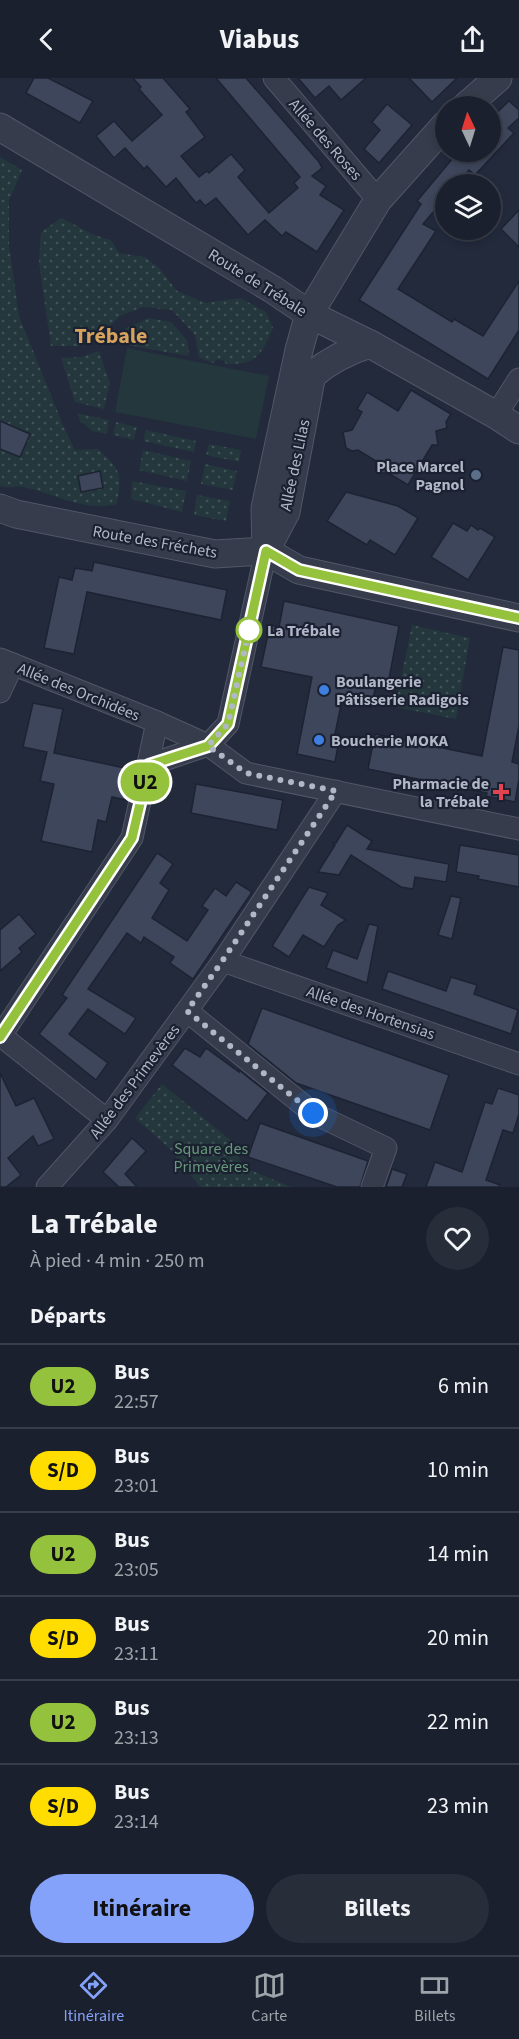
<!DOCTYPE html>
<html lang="fr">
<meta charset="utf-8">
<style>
:root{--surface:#1a202d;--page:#272d39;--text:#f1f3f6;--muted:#9fa3aa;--line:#383e49;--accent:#85a2fa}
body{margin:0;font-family:"Source Sans 3",sans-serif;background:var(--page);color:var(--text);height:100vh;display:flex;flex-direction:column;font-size:22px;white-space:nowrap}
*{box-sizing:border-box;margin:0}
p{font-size:20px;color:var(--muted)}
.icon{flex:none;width:33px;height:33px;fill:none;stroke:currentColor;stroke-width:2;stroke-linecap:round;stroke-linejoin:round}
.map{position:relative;height:1109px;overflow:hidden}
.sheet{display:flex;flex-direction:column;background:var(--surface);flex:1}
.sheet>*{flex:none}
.badge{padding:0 12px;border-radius:20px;font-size:21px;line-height:39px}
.needle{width:39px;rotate:356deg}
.buttons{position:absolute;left:435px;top:18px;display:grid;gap:12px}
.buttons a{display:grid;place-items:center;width:66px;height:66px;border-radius:50%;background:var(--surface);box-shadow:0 3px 9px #0003,0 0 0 2px var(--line);font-size:30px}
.you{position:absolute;width:30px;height:30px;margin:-15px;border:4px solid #fff;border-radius:50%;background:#1a73e8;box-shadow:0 0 0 9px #1a73e833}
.map>.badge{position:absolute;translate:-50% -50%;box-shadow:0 0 0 3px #fff}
h2{padding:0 30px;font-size:22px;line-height:54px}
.round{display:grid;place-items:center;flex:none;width:63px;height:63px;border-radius:32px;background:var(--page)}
.head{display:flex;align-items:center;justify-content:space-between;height:102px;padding:0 30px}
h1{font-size:28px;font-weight:700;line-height:45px}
.button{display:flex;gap:12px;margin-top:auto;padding:12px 30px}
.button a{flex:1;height:69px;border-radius:36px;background:var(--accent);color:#111;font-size:24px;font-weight:700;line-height:69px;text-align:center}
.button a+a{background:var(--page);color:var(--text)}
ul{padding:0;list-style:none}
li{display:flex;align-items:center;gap:18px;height:84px;padding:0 30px;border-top:2px solid var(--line)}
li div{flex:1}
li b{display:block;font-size:22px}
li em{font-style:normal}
li .badge{min-width:66px;font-weight:700;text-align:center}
header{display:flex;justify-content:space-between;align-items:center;height:78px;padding:0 30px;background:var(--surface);font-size:27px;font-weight:700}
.tabs{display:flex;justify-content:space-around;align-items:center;height:84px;border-top:2px solid var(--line);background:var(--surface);font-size:16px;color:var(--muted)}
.tabs a{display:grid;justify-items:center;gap:3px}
.tabs .current{color:var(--accent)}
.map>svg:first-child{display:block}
</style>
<header><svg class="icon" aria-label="back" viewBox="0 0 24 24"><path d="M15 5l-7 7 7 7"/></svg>Viabus<svg class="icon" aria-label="share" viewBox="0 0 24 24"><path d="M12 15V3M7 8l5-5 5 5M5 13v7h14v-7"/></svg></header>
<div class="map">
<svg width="519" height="1109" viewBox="0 0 519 1109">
<defs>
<pattern id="green-dots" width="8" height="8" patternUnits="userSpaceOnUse" patternTransform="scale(1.5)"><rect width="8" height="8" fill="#24373d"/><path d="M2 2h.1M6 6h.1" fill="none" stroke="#415258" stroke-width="1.8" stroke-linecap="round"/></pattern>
</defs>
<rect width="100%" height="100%" fill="#222a3c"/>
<g fill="url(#green-dots)">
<path d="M0,79L22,92L9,122V167L19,238L63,347L75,372L98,371C121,391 122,396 117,426C83,434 56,416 24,409C15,407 8,411 0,408Z"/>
<path d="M61,140C79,148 92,158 111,162L119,175L145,179L159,190L177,213L206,225L240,220L266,234L273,250C261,277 257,287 226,286L224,283L218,281L213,285L199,280L195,257L172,232L143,229L120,238L106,252L80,268H51L39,185L41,154Z"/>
<path d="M148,240L171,244L187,262L189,278L109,264L127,250Z"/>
<path d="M99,273L110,305L104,331L75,324L61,280L81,279Z"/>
<path d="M77,335L109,342L107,356L91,353L88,349L80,343Z"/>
<path d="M116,344L137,349L134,362L113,357Z"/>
<path d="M146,352L196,363L194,374L143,363Z"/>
<path d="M209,366L241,372L239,384L206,377Z"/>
<path d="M143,372L191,383L187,403L139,392Z"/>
<path d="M205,386L237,393L233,412L201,406Z"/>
<path d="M132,403L186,413L182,434L131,421Z"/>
<path d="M197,417L230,423L226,443L194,437Z"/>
<path d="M412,547L470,560L456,641L395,629Z"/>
<path d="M162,1006L233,1064L243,1089L291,1109H200L170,1071L135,1040Z"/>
</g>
<path fill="#24373d" d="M127,270L269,298L256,361L115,334Z"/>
<g fill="#3e465c" stroke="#1d2333" stroke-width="1.5">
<path d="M34,0H48L93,23L80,45L26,15Z"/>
<path d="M133,0H163L190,31L186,34L205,59L181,78L199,99L207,93L209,95L231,76L245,92L238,99L269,135L298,110L294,105L300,99L216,0H246L319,84L322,90L312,98L326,108L320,117L344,132L317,174L286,154L282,158L265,142L248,157L216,120L205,128L200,122L196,125L176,100L166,109L147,88L144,91L125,70L114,80L96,58L114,43L132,63L162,37L139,11L141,9Z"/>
<path d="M298,0H366L341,22L329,8L315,20Z"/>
<path d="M409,0H457L432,24Z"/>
<path d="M509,23L519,32V40L508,50L514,55L475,97L469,92L456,106H446V119L423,146L436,153L398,211L452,244L454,241L483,258L519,203V252L488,301L359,222L421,126L417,123L458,74H490V41Z"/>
<path d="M387,26L412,47L379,85L364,71L380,52L372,44Z"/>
<path d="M519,132V169L501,151Z"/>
<path d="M411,312L451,336L446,344L447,350L436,353L438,367H432L408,407L388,395H378L379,385L358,372L352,373L346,370L343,354L352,352L362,334L357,331L367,314L398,333Z"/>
<path d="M0,343L30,356L20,379L0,371Z"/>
<path d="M100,393L103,410L81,414L78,398Z"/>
<path d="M346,414L398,428L418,440L395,477L370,462L367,467L327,443Z"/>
<path d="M453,445L467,453L471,447L478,452L480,450L495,459L468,502L431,479Z"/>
<path d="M94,484L227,512L221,542L87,514L74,576L44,570L59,499L72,502L75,490L92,493Z"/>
<path d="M284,523L399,548L388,606L377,603L371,629L342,622L335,656L340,657L335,684L297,676L312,599L261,589L270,547L279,549Z"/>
<path d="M503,569L519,572V648L512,684L519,686V701L515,724L486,718L487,715L368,691L375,656L482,678Z"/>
<path d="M33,625L63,631L54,675L134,692L127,722L112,719L106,744L98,742L92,774L41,763L54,706L40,703L47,674L23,669Z"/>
<path d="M196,706L283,722L277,752L191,735Z"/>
<path d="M347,747L372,763L367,771L449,786L446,804L415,799L413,811L401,809L351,777L339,797L318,794L335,767L333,765H336Z"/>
<path d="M460,767L519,777V809L478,801L479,798L456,794Z"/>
<path d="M157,775L173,786L160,805L169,812L152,840L187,863L208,832L202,828L215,810L226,818L236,804L252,814L193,901L170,885L174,879L144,859L141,865L127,855L88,911L136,940L125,956L88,931L69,956L108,985L96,1002L39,956L67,920L62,917Z"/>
<path d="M309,809L328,815L321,827L346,842L338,847L324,869L303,857L289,879L272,868Z"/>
<path d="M451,818L461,820L452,861L438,857Z"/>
<path d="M19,836L36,856L19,870L22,874L0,893V852Z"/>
<path d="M369,846L378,848L367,905L326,890L333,872L357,881Z"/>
<path d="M388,893L446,913L451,899L477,907L474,916L518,932L511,956L382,911Z"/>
<path d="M262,930L449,997L430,1052L296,1005L248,966Z"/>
<path d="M185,970L200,979L206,970L239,994V992L268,1015L247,1043L172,987Z"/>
<path d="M0,995L16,1028L34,1020L54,1061L38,1068L33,1058L8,1080L21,1097L6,1109H0Z"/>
<path d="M498,1010L519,1017V1036L513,1055L503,1052L486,1102L500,1107L499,1109H426L435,1084L462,1094L485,1024L492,1026Z"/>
<path d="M260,1045L368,1083L360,1109H337L248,1079Z"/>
<path d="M132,1060L146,1073L125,1096L137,1109H119L103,1094Z"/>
<path d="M392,1091L407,1096L402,1109H386Z"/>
</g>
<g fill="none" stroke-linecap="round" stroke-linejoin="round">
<g stroke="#515767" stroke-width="23">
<g id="minor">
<path d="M274,0L378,122"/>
<path d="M496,337L519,301"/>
<path d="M0,581L157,644L208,667L246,695L519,751"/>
<path d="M0,614L13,586"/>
<path d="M149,687L208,667L228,646L266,473"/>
<path d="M223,883L519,986"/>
<path d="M187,933L313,1035L386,1070L372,1109"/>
<path d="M0,957L107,1042"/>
<path d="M0,959L132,760L157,644"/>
<path d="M47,1109L107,1042L223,883L336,713"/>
</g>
</g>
<g stroke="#515767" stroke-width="29">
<g id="tertiary">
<path d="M466,28L498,0"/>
<path d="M0,49L272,211L309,236L370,266L496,337L519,352"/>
<path d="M312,297C330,282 348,273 370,266"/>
<path d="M0,430L16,436L215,476L266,473L299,492L519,540"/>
<path d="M267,470L286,434L312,296"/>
<path d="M266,473L265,430L299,272L309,236L378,122L446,46"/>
</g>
</g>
<use href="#minor" stroke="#363c4c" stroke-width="21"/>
<use href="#tertiary" stroke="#363c4c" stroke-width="27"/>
</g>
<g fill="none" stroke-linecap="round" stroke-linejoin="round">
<g stroke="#fff" stroke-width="14">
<path id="line" d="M0,959L132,760L149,687L208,668L228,646L266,473L299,492L519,540"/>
</g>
<use href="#line" stroke="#94c23d" stroke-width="9"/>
<path stroke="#b2b7c8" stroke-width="6" stroke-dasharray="0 10.8" d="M249,552L250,548L228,646L208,668L246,695L336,713L223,882L187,933L313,1035"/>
</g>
<circle fill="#5c6f8a" stroke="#1b2131" stroke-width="2" cx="476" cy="397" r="6"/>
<circle fill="#fff" stroke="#94c23d" stroke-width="3" cx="249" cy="552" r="12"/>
<g fill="#3f7fe0" stroke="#1b2131" stroke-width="2">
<circle cx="324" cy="612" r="6"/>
<circle cx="319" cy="662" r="6"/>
</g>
<path fill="#e0444e" stroke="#1b2131" stroke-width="2" d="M498 705h6v6h6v6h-6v6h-6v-6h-6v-6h6z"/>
<g text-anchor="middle" stroke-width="4.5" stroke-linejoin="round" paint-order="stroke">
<g font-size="16" fill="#b2b7c8" stroke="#1b2131">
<text transform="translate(326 61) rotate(49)" y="6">Allée des Roses</text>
<text transform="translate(258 204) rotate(32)" y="6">Route de Trébale</text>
<text transform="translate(294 387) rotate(-78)" y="6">Allée des Lilas</text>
<text transform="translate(155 463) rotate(10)" y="6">Route des Fréchets</text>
<text transform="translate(79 613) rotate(22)" y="6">Allée des Orchidées</text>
<text transform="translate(371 934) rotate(19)" y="6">Allée des Hortensias</text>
<text transform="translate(134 1003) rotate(-53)" y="6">Allée des Primevères</text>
</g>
<g font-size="16" font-weight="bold" fill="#b2b7c8" stroke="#1b2131" text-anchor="end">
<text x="464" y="394">Place Marcel<tspan x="464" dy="18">Pagnol</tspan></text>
<text x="336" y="609" text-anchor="start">Boulangerie<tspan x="336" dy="18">Pâtisserie Radigois</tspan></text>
<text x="331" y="668" text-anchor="start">Boucherie MOKA</text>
<text x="489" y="711">Pharmacie de<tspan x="489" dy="18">la Trébale</tspan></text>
</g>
<g font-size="16" font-weight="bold" fill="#b2b7c8" stroke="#1b2131" text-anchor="start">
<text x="267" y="558">La Trébale</text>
</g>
<g font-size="16" fill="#68997a" stroke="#1b2131">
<text x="211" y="1076">Square des<tspan x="211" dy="18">Primevères</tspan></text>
</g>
<g font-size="22" font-weight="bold" fill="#d6a35e" stroke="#1b2131">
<text x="111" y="265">Trébale</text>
</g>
</g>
</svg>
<div class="buttons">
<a><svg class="needle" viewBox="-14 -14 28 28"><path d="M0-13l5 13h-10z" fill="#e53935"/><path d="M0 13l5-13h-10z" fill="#9fa3aa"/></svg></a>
<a><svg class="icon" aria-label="layers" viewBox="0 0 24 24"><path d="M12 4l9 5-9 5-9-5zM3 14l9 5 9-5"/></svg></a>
</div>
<div class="you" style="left:313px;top:1035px"></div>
<b class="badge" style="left:145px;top:704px;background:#94c23d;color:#111">U2</b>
</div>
<section class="sheet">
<div class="head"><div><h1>La Trébale</h1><p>À pied · 4 min · 250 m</p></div><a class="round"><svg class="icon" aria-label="heart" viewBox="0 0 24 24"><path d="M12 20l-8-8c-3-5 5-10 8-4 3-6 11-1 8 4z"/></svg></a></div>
<h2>Départs</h2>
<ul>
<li><span class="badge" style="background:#94c23d;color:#111">U2</span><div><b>Bus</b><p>22:57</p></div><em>6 min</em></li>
<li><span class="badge" style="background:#fd0;color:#111">S/D</span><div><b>Bus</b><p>23:01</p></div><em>10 min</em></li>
<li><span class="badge" style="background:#94c23d;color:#111">U2</span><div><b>Bus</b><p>23:05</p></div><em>14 min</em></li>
<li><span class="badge" style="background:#fd0;color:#111">S/D</span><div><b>Bus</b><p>23:11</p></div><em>20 min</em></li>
<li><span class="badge" style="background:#94c23d;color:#111">U2</span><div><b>Bus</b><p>23:13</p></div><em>22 min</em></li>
<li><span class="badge" style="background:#fd0;color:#111">S/D</span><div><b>Bus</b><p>23:14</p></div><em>23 min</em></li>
</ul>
<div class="button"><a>Itinéraire</a><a>Billets</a></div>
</section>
<nav class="tabs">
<a class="current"><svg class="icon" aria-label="directions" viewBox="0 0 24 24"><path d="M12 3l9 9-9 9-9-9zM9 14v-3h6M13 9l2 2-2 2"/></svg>Itinéraire</a>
<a><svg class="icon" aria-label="map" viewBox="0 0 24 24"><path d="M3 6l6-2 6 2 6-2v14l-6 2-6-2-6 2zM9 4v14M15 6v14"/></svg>Carte</a>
<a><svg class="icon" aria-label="tickets" viewBox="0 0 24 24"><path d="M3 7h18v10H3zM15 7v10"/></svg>Billets</a>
</nav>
